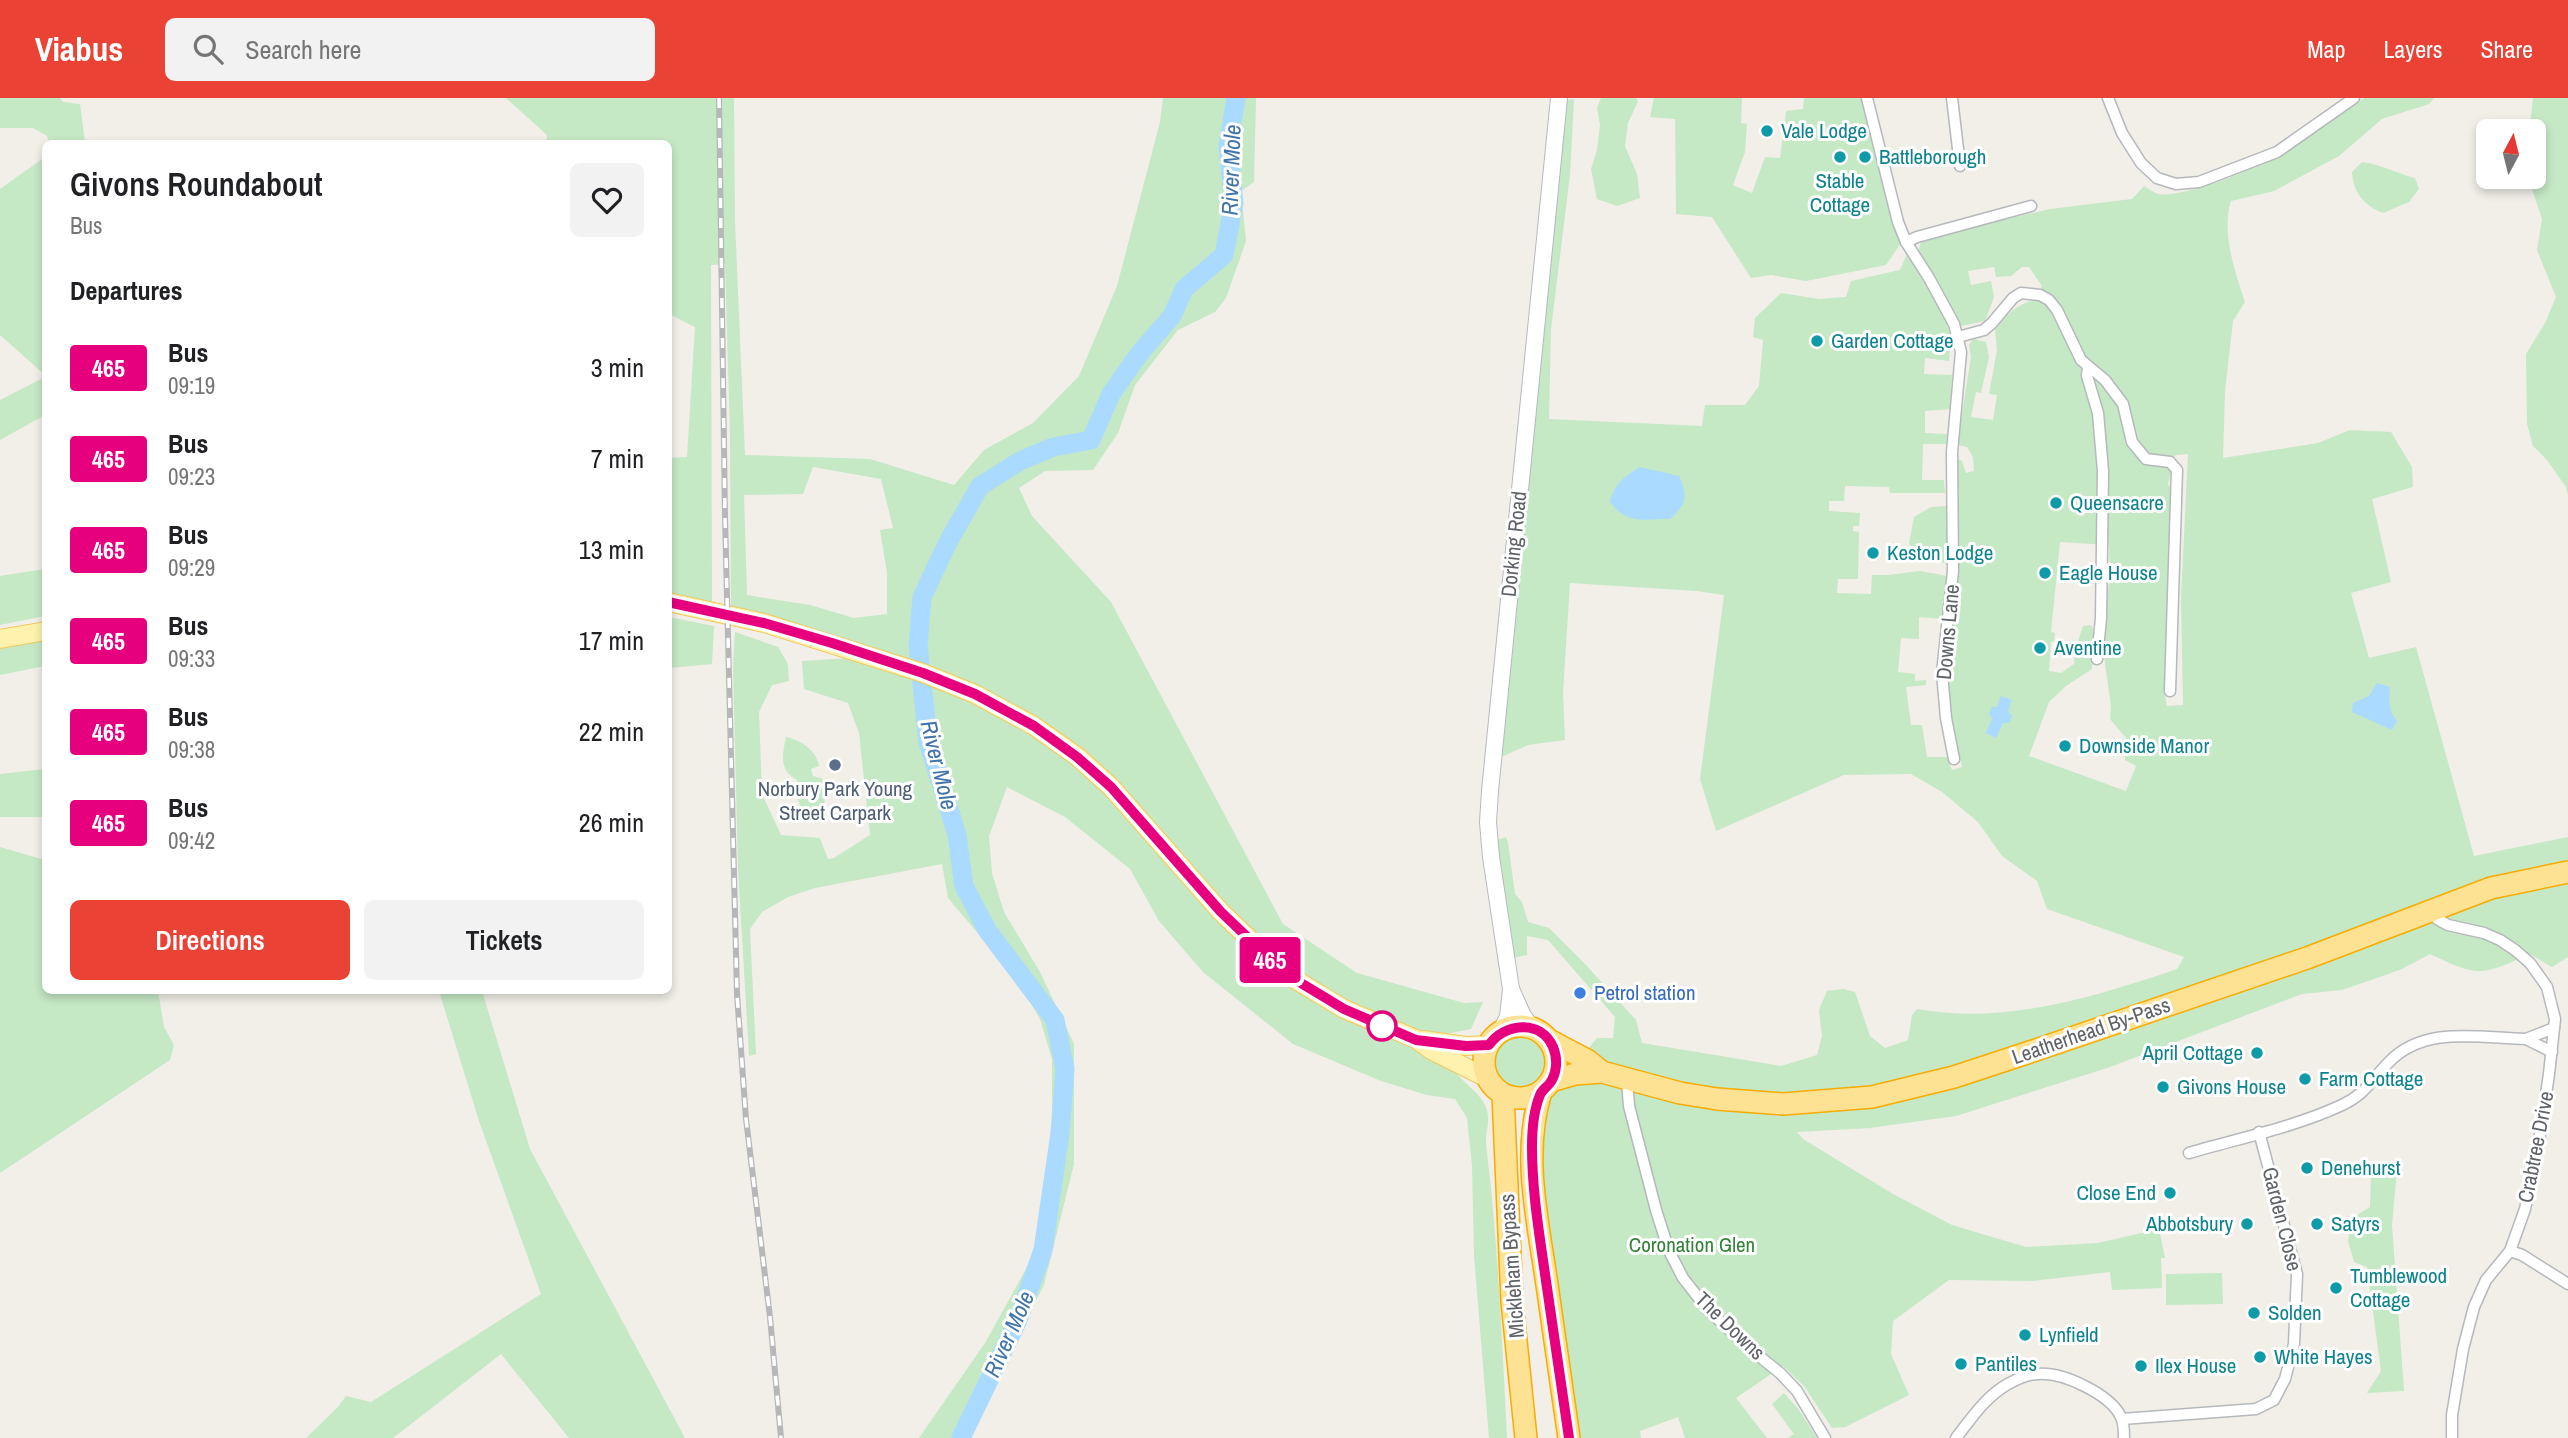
<!DOCTYPE html>
<style>
:root{--surface:#fff;--page:#f2f2f2;--text:#202124;--muted:#757577;--accent:#ea4335}
body{margin:0;font-family:"Archivo Narrow",sans-serif;background:var(--page);color:var(--text);height:100vh;display:flex;flex-direction:column;font-size:26px;white-space:nowrap}
*{box-sizing:border-box;margin:0}
p{font-size:23px;color:var(--muted)}
.icon{flex:none;width:38px;height:38px;fill:none;stroke:currentColor;stroke-width:2;stroke-linecap:round;stroke-linejoin:round}
.map{position:relative;flex:1;overflow:hidden}
.side{position:absolute;left:42px;top:42px;width:630px;height:854px;display:flex;flex-direction:column;background:var(--surface);border-radius:10px;box-shadow:0 4px 10px #0003}
.side>*{flex:none}
.badge{padding:0 14px;border-radius:5px;font-size:24px;line-height:46px}
.needle{width:46px;rotate:7deg}
.controls{position:absolute;left:2476px;top:21px;display:grid;gap:14px}
.controls a{display:grid;place-items:center;width:70px;height:70px;border-radius:10px;background:var(--surface);box-shadow:0 4px 10px #0003;font-size:35px}
.map>.badge{position:absolute;translate:-50% -50%;box-shadow:0 0 0 4px #fff}
h2{padding:0 28px;font-size:26px;line-height:63px}
.round{display:grid;place-items:center;flex:none;width:74px;height:74px;border-radius:10px;background:var(--page)}
.headline{display:flex;align-items:center;justify-content:space-between;height:119px;padding:0 28px}
h1{font-size:33px;font-weight:600;line-height:52px}
.cta{display:flex;gap:14px;margin-top:auto;padding:14px 28px}
.cta a{flex:1;height:80px;border-radius:10px;background:var(--accent);color:#fff;font-size:28px;font-weight:600;line-height:80px;text-align:center}
.cta a+a{background:var(--page);color:var(--text)}
ul{padding:0;list-style:none}
li{display:flex;align-items:center;gap:21px;height:91px;padding:0 28px}
li div{flex:1}
li b{display:block;font-size:26px}
li em{font-style:normal}
li .badge{min-width:77px;font-weight:700;text-align:center}
header{display:flex;align-items:center;gap:42px;box-sizing:border-box;height:98px;padding:0 35px;background:var(--accent);color:#fff}
header strong{font-size:33px}
nav{display:flex;gap:38px;margin-inline-start:auto;font-size:24px}
.search{width:490px;height:63px;background:var(--page);display:flex;align-items:center;gap:18px;box-sizing:border-box;padding:0 24px;border-radius:10px;color:var(--muted);font-size:26px}
.map>svg:first-child{display:block}
</style>
<header>
<strong>Viabus</strong>
<div class="search"><svg class="icon" aria-label="search" viewBox="0 0 24 24"><circle cx="10" cy="10" r="6"/><path d="M15 15l6 6"/></svg>Search here</div>
<nav><a>Map</a><a>Layers</a><a>Share</a></nav>
</header>
<div class="map">
<svg width="2568" height="1340" viewBox="0 0 2568 1340">
<rect width="100%" height="100%" fill="#f1efe8"/>
<g fill="#c5e8c5" fill-rule="evenodd">
<path d="M0,0H60L63,4L80,6L85,45H49L47,38L33,30H0Z"/>
<path d="M506,0H734L735,124L745,357L870,361L954,387L984,352L1033,325L1079,278L1117,188L1160,24L1163,0H1256L1254,84L1241,93L1246,143L1226,200L1215,214L1178,232L1135,287L1118,335L1093,372L1045,373L1019,390L1032,418L1111,504L1283,826L1357,875L1464,905L1483,904L1471,931L1446,936C1447,944 1446,955 1449,963C1457,985 1487,994 1488,1019C1489,1028 1485,1037 1486,1046C1498,1143 1502,1242 1507,1340H1489L1474,1158L1472,1068L1467,1020L1455,1001L1427,997L1381,983L1293,946L1203,874L1159,823L1130,771L1065,719L1007,689L989,738L992,775L1004,814L1040,874L1074,946V1066L1044,1187L966,1340H919L985,1245L1026,1171L1040,1140L1052,1055V961L1040,921L1019,884L948,800L942,766L815,790L788,799L762,814L750,831L756,956L749,958L738,770L733,568L735,534L778,549L788,566L789,583L772,587L759,614L762,696L781,737L820,740L828,761L834,760L870,737L859,635L848,605L804,591L802,563L851,560L843,540L775,519L731,510L730,337L725,166L711,167L712,505L669,495V360L687,359L695,229L669,216L668,46L546,45L547,37ZM813,369L881,381L893,430L880,432L887,475V516L854,520L810,507L747,497L744,397L803,396Z"/>
<path d="M1601,0H1636L1638,3L1628,25L1625,48L1637,76L1640,100L1617,108L1597,101L1591,71L1597,52L1600,27L1597,10Z"/>
<path d="M1654,0H1742L1741,25L1747,26L1745,54L1733,87L1752,95L1765,59L1780,60L1786,13L1803,11L1804,0H1863L1879,63L1886,103L1901,145L1886,167L1806,183L1771,177L1751,180L1712,119L1676,116L1675,21L1650,19Z"/>
<path d="M2364,0H2434L2429,6L2382,21L2339,58L2274,93L2231,103C2221,134 2235,174 2245,204L2233,223L2225,293L2223,360L2318,345L2350,332L2391,334L2412,369L2413,389L2372,401L2391,484L2351,495L2369,560L2416,549L2474,758L2568,739V763L2483,780L2404,813L2184,893L1955,970L1883,987L1812,996L1727,993L1620,975L1592,959L1588,951L1597,940H1613L1615,919L1548,842L1527,838V857L1512,860L1497,742L1506,739L1508,744L1515,796L1522,804L1528,824L1549,830L1585,866L1636,922L1642,945L1781,968L1817,957L1822,938L1819,912L1827,893L1843,891L1855,894L1870,938L1885,950L1908,942L1912,917L1917,911C2004,927 2095,899 2177,871L2184,859L2047,811L2037,783L2002,758L1978,724L1942,694L1911,676L1844,677L1716,733L1700,681L1724,497L1697,493L1570,485L1563,595L1565,642L1528,647L1501,659L1567,2L1574,1L1570,77L1551,231L1549,321L1702,328L1705,307H1745L1759,288L1763,242L1753,239L1755,220L1781,195L1819,201L1846,199L1851,183L1900,172L1907,156L1939,205L1951,238L1949,263L1925,260L1924,276L1952,277L1950,311L1925,313V335L1947,336L1946,346H1923L1922,382H1944L1945,395H1890L1889,389L1845,388L1844,403H1829V413L1860,415L1859,428H1853V433L1859,434L1858,481H1838L1837,495L1871,496L1872,477H1888L1920,473L1947,478L1943,521L1919,519V541L1901,540L1898,574L1915,576V583L1926,582V587L1906,589L1911,627H1922L1927,659H1947L1952,672L1962,669L1948,610L1944,574L1956,360L1962,363L1966,375L1974,373L1973,359L1967,349L1957,347L1971,259L1969,247L1973,241L1986,244L1989,259L1981,295L1976,294L1971,319L1993,322L1997,297L1989,296L1997,252L1995,232C2006,218 2017,205 2036,202L2042,188L2029,169H2022L2011,178L1996,179L1994,169L1968,173L1971,187L1991,183L1994,199L1985,223L1961,228L1918,153L1922,141L2050,111L2132,101L2144,88C2148,90 2154,95 2158,96C2168,98 2181,94 2191,92C2255,77 2310,37 2364,0ZM2188,356L2181,499L2183,607L2167,608L2164,591L2172,392L2168,386L2175,357ZM2060,444L2109,447L2110,474L2102,544L2111,608L2110,621L2126,640L2125,662L2136,668L2126,693L2029,658L2049,604L2066,588L2092,571L2093,531L2091,527L2083,528L2075,552L2074,566L2061,575L2049,573L2051,544L2054,543L2055,535L2051,534Z"/>
<path d="M2533,0H2568V397L2566,389L2547,362L2533,348L2527,326L2526,256L2545,225L2556,199L2537,152L2542,121L2528,79H2534V33H2529Z"/>
<path d="M45,59V277L0,237V91Z"/>
<path d="M2362,64C2383,67 2395,75 2415,80L2419,91L2409,104L2383,115C2365,108 2353,95 2352,74Z"/>
<path d="M45,279V317L0,342V302Z"/>
<path d="M1946,408L1948,466L1922,460L1909,446L1914,419L1931,409Z"/>
<path d="M45,471V518L0,527V478Z"/>
<path d="M669,519L714,528L712,566L669,570Z"/>
<path d="M45,542V568L0,577V550Z"/>
<path d="M786,639C801,642 817,653 819,668L811,671L813,678L823,681L825,710L818,716L802,713L797,698V682C779,672 782,658 786,639Z"/>
<path d="M45,671V719H0V676Z"/>
<path d="M0,749L45,762L46,892L158,893L164,929L174,947L170,962L0,1075Z"/>
<path d="M2568,779V859L2552,869L2530,856C2515,862 2494,874 2477,873C2461,872 2444,862 2430,856L2402,871L2374,881L2342,892L2302,896L2110,969L1956,1018L1870,1030L1797,1034L1803,1041L1893,1096L1952,1127L2026,1149L2098,1145L2159,1131L2165,1160H2161L2162,1190L2112,1192L2110,1174L2032,1183L1949,1182L1893,1223L1891,1256L1909,1297L1845,1329L1832,1330L1804,1288L1783,1268L1736,1300L1767,1340H1685L1678,1319L1640,1333L1641,1340H1575L1555,1204L1539,1035L1547,1006L1556,995L1574,985L1596,982L1836,1009L2462,809Z"/>
<path d="M439,893H482L530,1051L685,1340H569L501,1256L393,1340H306L338,1309L346,1298L371,1304L541,1196L479,1023Z"/>
<circle cx="1519" cy="964" r="27"/>
<path d="M2397,1071L2392,1127L2404,1293L2367,1295L2381,1273L2367,1169L2354,1164L2348,1143L2352,1120L2370,1109L2371,1075Z"/>
<path d="M2222,1175L2223,1206L2166,1207V1176Z"/>
<path d="M1784,1295L1799,1312L1817,1340H1788L1794,1336L1772,1306Z"/>
</g>
<g fill="#aadaff">
<path d="M1640,369L1679,378C1688,397 1687,406 1670,421C1643,421 1627,427 1610,404C1615,385 1624,379 1640,369Z"/>
<path d="M2377,585L2390,589C2389,604 2388,612 2397,623L2392,632L2352,614L2353,605L2369,598Z"/>
<path d="M2001,598L2012,602L2008,613L2012,618L2009,625H2003L1996,640L1986,635L1992,621L1989,616L1992,609H1997Z"/>
</g>
<g fill="none" stroke-linecap="round" stroke-linejoin="round">
<path stroke="#aadaff" stroke-width="19" d="M961,1340L1018,1222L1043,1152L1060,1035L1065,971L1055,922L987,832L964,788L957,737L928,644L918,547L922,499L948,444L980,388L1020,363L1053,349L1091,342L1111,296L1139,256L1172,218L1184,191L1224,157L1234,105L1228,48L1236,0"/>
<g stroke="#b5b8bc" stroke-width="13">
<g id="street">
<path d="M1867,0L1898,124L1906,144L1929,180L1954,226L1961,254L1952,354L1953,473L1942,575L1946,620L1954,661"/>
<path d="M1952,0L1960,68"/>
<path d="M2108,0L2122,35L2141,65L2157,80L2176,86L2199,84L2277,54L2354,0"/>
<path d="M1906,144L1917,139L2031,108"/>
<path d="M1958,239L1984,232L1992,225L2013,200L2021,195L2040,197L2049,202L2057,212L2081,262L2105,282L2123,306L2132,344L2146,361L2170,364L2177,372L2170,593"/>
<path d="M2088,269L2087,278L2098,315L2103,373L2101,520L2097,561"/>
<path d="M2431,812L2437,821L2448,827L2484,835L2500,842L2515,852L2530,865L2547,889L2555,921L2549,976L2538,1050L2525,1111L2510,1153L2486,1182L2474,1209L2463,1251L2452,1317V1340"/>
<path d="M2552,954L2526,941L2554,930"/>
<path d="M1627,982L1629,1008L1656,1112L1669,1153L1683,1180L1708,1212L1749,1250L1780,1275L1797,1293L1825,1340"/>
<path d="M2189,1055C2240,1040 2295,1029 2342,1007C2366,996 2372,981 2389,964C2425,927 2479,940 2526,941"/>
<path d="M2510,1153L2522,1157L2568,1186"/>
<path d="M2122,1321L2256,1311L2274,1302L2285,1281L2294,1246L2297,1176L2259,1034"/>
<path d="M1956,1340C1971,1321 1986,1298 2008,1286C2017,1281 2028,1276 2038,1276C2063,1274 2110,1296 2121,1319C2124,1325 2124,1333 2124,1340"/>
</g>
</g>
<g stroke="#b6babf" stroke-width="18">
<g id="secondary">
<path d="M1511,891L1523,918L1533,931"/>
<path d="M1500,934L1508,919L1511,891L1491,759L1488,724L1490,693L1559,0"/>
</g>
</g>
<g stroke="#f2c960" stroke-width="20">
<g id="primary">
<path d="M668,504L764,525L923,575L975,596L1034,628L1078,659L1111,689L1221,814L1286,876L1344,911L1416,941L1431,952L1489,981"/>
<path d="M0,541L46,533"/>
<path d="M1423,942L1466,948L1489,947"/>
</g>
</g>
<g stroke="#f9ab00" stroke-width="24">
<g id="highway">
<circle cx="1520" cy="964" r="36"/>
<path d="M1549,942L1587,962L1602,974L1680,995L1717,1001L1783,1006L1872,999L1954,979L2027,955L2307,860L2491,790L2568,774"/>
<path d="M1551,983L1575,976L1602,974"/>
<path d="M1541,994C1522,1054 1537,1119 1546,1180C1554,1233 1561,1287 1569,1340"/>
<path d="M1503,996L1512,1204L1526,1340"/>
</g>
</g>
<use href="#street" stroke="#fff" stroke-width="10"/>
<use href="#secondary" stroke="#fff" stroke-width="16"/>
<use href="#primary" stroke="#fff2af" stroke-width="18"/>
<use href="#highway" stroke="#fde293" stroke-width="21"/>
<g stroke="#b6b7b8" stroke-width="6">
<path id="rail" d="M719,0L725,419L737,896L746,1021L770,1219L781,1340"/>
</g>
<use href="#rail" stroke="#fff" stroke-width="3.5" stroke-dasharray="10" stroke-linecap="butt"/>
</g>
<g fill="none" stroke-linecap="round" stroke-linejoin="round">
<g stroke="#fff" stroke-width="16">
<path id="line" d="M668,504L764,525L832,545L923,575L975,596L1034,628L1077,659L1111,689L1221,814L1286,876L1344,911L1416,942L1466,948L1489,947C1504,925 1541,921 1553,949C1558,961 1557,975 1550,985C1546,990 1542,992 1540,997C1533,1014 1532,1031 1532,1049C1532,1092 1539,1134 1545,1176C1553,1231 1561,1285 1569,1340"/>
</g>
<use href="#line" stroke="#e6007e" stroke-width="10"/>
</g>
<g fill="#0f9aa8" stroke="#fff" stroke-width="2.5">
<circle cx="1767" cy="33" r="7"/>
<circle cx="1840" cy="59" r="7"/>
<circle cx="1865" cy="59" r="7"/>
<circle cx="1817" cy="243" r="7"/>
<circle cx="2056" cy="405" r="7"/>
<circle cx="1873" cy="455" r="7"/>
<circle cx="2045" cy="475" r="7"/>
<circle cx="2040" cy="550" r="7"/>
<circle cx="2065" cy="648" r="7"/>
<circle cx="2257" cy="955" r="7"/>
<circle cx="2305" cy="981" r="7"/>
<circle cx="2163" cy="989" r="7"/>
<circle cx="2307" cy="1070" r="7"/>
<circle cx="2170" cy="1095" r="7"/>
<circle cx="2247" cy="1126" r="7"/>
<circle cx="2317" cy="1126" r="7"/>
<circle cx="2336" cy="1190" r="7"/>
<circle cx="2254" cy="1215" r="7"/>
<circle cx="2025" cy="1237" r="7"/>
<circle cx="2260" cy="1259" r="7"/>
<circle cx="1961" cy="1266" r="7"/>
<circle cx="2141" cy="1268" r="7"/>
</g>
<circle fill="#5c6f8a" stroke="#fff" stroke-width="2.5" cx="835" cy="667" r="7"/>
<circle fill="#3f7fe0" stroke="#fff" stroke-width="2.5" cx="1580" cy="895" r="7"/>
<circle fill="#fff" stroke="#e6007e" stroke-width="3.5" cx="1382" cy="928" r="14"/>
<g text-anchor="middle" stroke-width="6" stroke-linejoin="round" paint-order="stroke">
<g font-size="21" fill="#0d838f" stroke="#fff" text-anchor="start">
<text x="1781" y="40">Vale Lodge</text>
<text x="1879" y="66">Battleborough</text>
<text x="1840" y="90" text-anchor="middle">Stable<tspan x="1840" dy="24">Cottage</tspan></text>
<text x="1831" y="250">Garden Cottage</text>
<text x="2070" y="412">Queensacre</text>
<text x="1887" y="462">Keston Lodge</text>
<text x="2059" y="482">Eagle House</text>
<text x="2054" y="557">Aventine</text>
<text x="2079" y="655">Downside Manor</text>
<text x="2243" y="962" text-anchor="end">April Cottage</text>
<text x="2319" y="988">Farm Cottage</text>
<text x="2177" y="996">Givons House</text>
<text x="2321" y="1077">Denehurst</text>
<text x="2156" y="1102" text-anchor="end">Close End</text>
<text x="2233" y="1133" text-anchor="end">Abbotsbury</text>
<text x="2331" y="1133">Satyrs</text>
<text x="2350" y="1185">Tumblewood<tspan x="2350" dy="24">Cottage</tspan></text>
<text x="2268" y="1222">Solden</text>
<text x="2039" y="1244">Lynfield</text>
<text x="2274" y="1266">White Hayes</text>
<text x="1975" y="1273">Pantiles</text>
<text x="2155" y="1275">Ilex House</text>
</g>
<g font-size="21" fill="#5f6368" stroke="#fff">
<text transform="translate(1514 446) rotate(-84)" y="7">Dorking Road</text>
<text transform="translate(1948 534) rotate(-85)" y="7">Downs Lane</text>
<text transform="translate(2091 933) rotate(-19)" y="7">Leatherhead By-Pass</text>
<text transform="translate(2536 1049) rotate(-79)" y="7">Crabtree Drive</text>
<text transform="translate(2282 1121) rotate(76)" y="7">Garden Close</text>
<text transform="translate(1512 1168) rotate(-94)" y="7">Mickleham Bypass</text>
<text transform="translate(1730 1228) rotate(44)" y="7">The Downs</text>
</g>
<g font-size="21" fill="#4e5e75" stroke="#fff">
<text x="835" y="698">Norbury Park Young<tspan x="835" dy="24">Street Carpark</tspan></text>
</g>
<g font-size="21" fill="#366cbe" stroke="#fff" text-anchor="start">
<text x="1594" y="902">Petrol station</text>
</g>
<g font-size="21" fill="#348238" stroke="#fff">
<text x="1692" y="1154">Coronation Glen</text>
</g>
<g font-size="23" font-style="italic" fill="#4174aa" stroke="#fff">
<text transform="translate(1231 72) rotate(-88)" y="8">River Mole</text>
<text transform="translate(939 667) rotate(76)" y="8">River Mole</text>
<text transform="translate(1009 1236) rotate(-66)" y="8">River Mole</text>
</g>
</g>
</svg>
<div class="controls">
<a><svg class="needle" viewBox="-14 -14 28 28"><path d="M0-13l5 13h-10z" fill="#e53935"/><path d="M0 13l5-13h-10z" fill="#757577"/></svg></a>
</div>
<b class="badge" style="left:1270px;top:862px;background:#e6007e;color:#fff">465</b>
<section class="side">
<div class="headline"><div><h1>Givons Roundabout</h1><p>Bus</p></div><a class="round"><svg class="icon" aria-label="heart" viewBox="0 0 24 24"><path d="M12 20l-8-8c-3-5 5-10 8-4 3-6 11-1 8 4z"/></svg></a></div>
<h2>Departures</h2>
<ul>
<li><span class="badge" style="background:#e6007e;color:#fff">465</span><div><b>Bus</b><p>09:19</p></div><em>3 min</em></li>
<li><span class="badge" style="background:#e6007e;color:#fff">465</span><div><b>Bus</b><p>09:23</p></div><em>7 min</em></li>
<li><span class="badge" style="background:#e6007e;color:#fff">465</span><div><b>Bus</b><p>09:29</p></div><em>13 min</em></li>
<li><span class="badge" style="background:#e6007e;color:#fff">465</span><div><b>Bus</b><p>09:33</p></div><em>17 min</em></li>
<li><span class="badge" style="background:#e6007e;color:#fff">465</span><div><b>Bus</b><p>09:38</p></div><em>22 min</em></li>
<li><span class="badge" style="background:#e6007e;color:#fff">465</span><div><b>Bus</b><p>09:42</p></div><em>26 min</em></li>
</ul>
<div class="cta"><a>Directions</a><a>Tickets</a></div>
</section>
</div>
